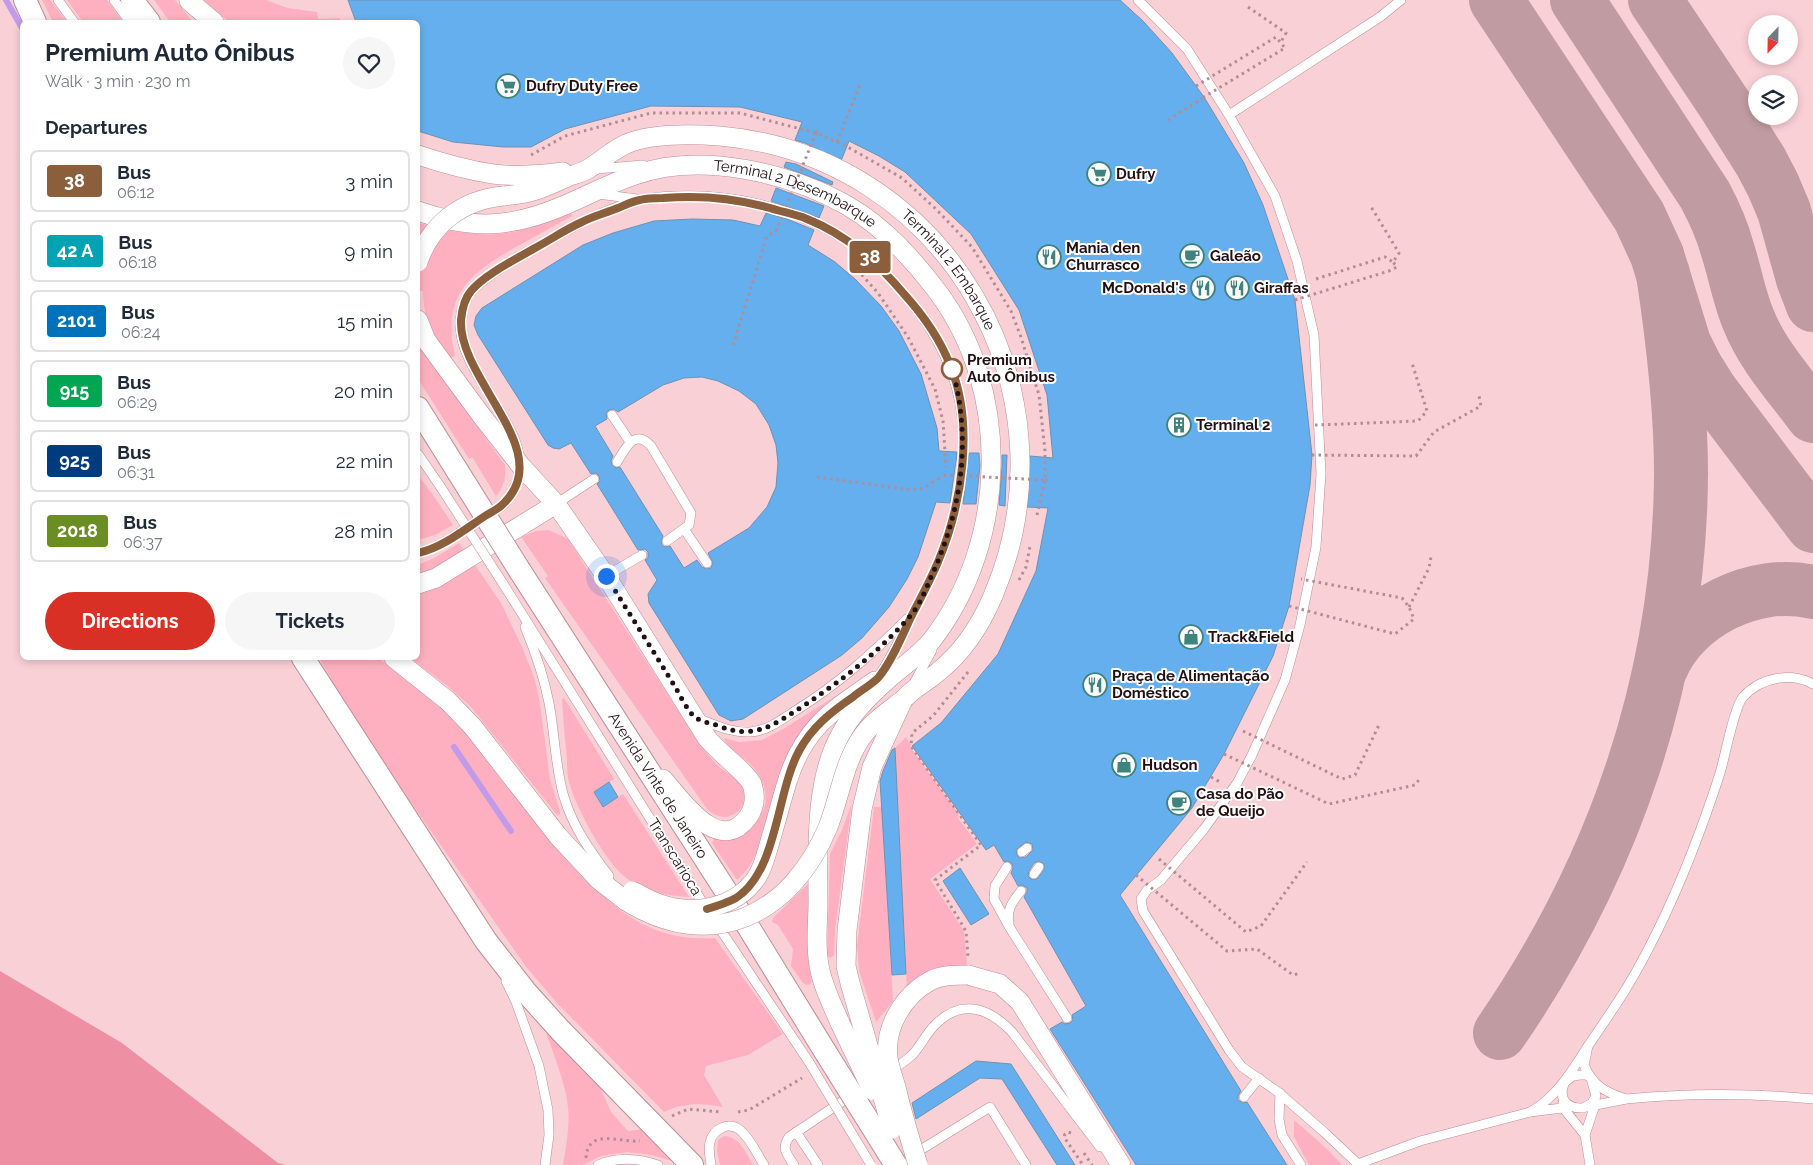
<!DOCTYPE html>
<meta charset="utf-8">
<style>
:root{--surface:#fff;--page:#f6f6f7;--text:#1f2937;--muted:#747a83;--line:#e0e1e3;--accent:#d93025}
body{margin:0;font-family:Raleway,sans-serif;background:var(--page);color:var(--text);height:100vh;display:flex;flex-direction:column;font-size:19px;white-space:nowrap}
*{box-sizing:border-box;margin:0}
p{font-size:16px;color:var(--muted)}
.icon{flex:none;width:28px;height:28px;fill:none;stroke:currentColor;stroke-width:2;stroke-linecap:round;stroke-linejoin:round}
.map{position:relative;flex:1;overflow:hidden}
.panel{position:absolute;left:20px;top:20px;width:400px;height:640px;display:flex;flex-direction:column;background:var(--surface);border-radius:8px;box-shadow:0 2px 8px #0003}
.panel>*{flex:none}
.badge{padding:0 10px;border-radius:4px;font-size:18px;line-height:32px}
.needle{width:32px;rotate:202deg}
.buttons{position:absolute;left:1748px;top:15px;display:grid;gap:10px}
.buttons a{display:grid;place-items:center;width:50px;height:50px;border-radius:50%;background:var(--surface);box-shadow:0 2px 8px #0003;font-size:25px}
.you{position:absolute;width:25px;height:25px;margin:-12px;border:4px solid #fff;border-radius:50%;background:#1a73e8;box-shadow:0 0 0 8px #1a73e833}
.map>.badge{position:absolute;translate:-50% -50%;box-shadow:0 0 0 2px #fff}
h2{padding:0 25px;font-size:19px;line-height:45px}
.round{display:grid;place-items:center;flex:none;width:52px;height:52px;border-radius:26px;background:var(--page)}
.head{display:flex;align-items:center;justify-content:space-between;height:85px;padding:0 25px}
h1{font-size:24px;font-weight:700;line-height:38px}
.action{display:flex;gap:10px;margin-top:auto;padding:10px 25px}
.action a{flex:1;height:58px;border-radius:30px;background:var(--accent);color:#fff;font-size:20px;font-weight:700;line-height:58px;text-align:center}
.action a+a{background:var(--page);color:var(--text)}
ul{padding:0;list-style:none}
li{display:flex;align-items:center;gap:15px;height:62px;margin:0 10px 8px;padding:0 15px;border:2px solid var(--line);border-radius:8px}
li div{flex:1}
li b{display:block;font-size:19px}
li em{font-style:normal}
li .badge{min-width:55px;font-weight:700;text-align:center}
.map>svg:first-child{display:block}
</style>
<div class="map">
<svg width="1813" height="1165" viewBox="0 0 1813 1165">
<rect width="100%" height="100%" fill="#fad0d7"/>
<g fill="#ffb0c0">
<path d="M42,0H50L67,22H53Z"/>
<path d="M67,0H107L123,22H83Z"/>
<path d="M154,0H175L193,22H170Z"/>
<path d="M204,0H266L288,8L317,12L318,19L340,18V22H229Z"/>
<path d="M571,213L572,216C553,226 535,237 516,247C468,274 441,297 455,356L450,358C434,335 423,321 423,291H418V223C443,229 471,236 497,234C523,232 548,222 571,213Z"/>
<path d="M418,341L423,351L505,465C506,477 504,487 496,496L472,457L469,459L418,379Z"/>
<path d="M418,475L433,495L453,525L435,535L418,540Z"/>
<path d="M549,530L568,539L696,739C704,749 712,761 722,769C727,773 736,777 740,783C756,802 730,831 707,809L545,578L548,576L521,537L536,531Z"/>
<path d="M459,543L464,551L429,571L418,575V565L434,558Z"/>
<path d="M475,565L501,603L523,649L535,680L540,704L550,780L560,811V814L557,815L471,707L446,685L410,658H418V592Z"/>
<path d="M319,658H378L430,697L453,717C480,750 507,784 535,817C565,855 603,907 649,927C670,937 692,939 715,938L783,1034L748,1055L706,1066L704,1075L723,1107C702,1103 684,1102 664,1112L557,1003L527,968L411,803L335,687Z"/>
<path d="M858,682L774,794L756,854L749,867L737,880L712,843L715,837C735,836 746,836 759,818C772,800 764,776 748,762C740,755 727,749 724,738L739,742L762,740L783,729Z"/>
<path d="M564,698L614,779L594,792L602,806L623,794L689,897C668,896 642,891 625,877C604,860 576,808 569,782C567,775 567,767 567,759C565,739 563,719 562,699Z"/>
<path d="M906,737L911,745L910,747L959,814L958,818L977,844L930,879L964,931L967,965L945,968L907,990L895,748Z"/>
<path d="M852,803L835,930L834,955L830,958L827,955L830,854L842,830Z"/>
<path d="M874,807H882L893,1001L876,1022L859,971L857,945Z"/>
<path d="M810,882L808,955L812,981L811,984L807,985L803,983L791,966L793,949L778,925L772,922L773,918Z"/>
<path d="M545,1029L600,1087L611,1112L628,1131L643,1129L673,1160L672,1161L652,1155L627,1152L601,1156L583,1165H563C566,1146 570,1127 568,1107C565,1081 553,1054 545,1029Z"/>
<path d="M1294,1120L1327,1149L1342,1165H1309L1294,1137Z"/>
<path d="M724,1136C740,1137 746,1153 753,1165H720L717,1151L718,1140Z"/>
</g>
<path fill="#ee8fa4" d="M0,971L122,1043L278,1163L286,1165H0Z"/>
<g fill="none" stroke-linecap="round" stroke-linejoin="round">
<g stroke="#c19bea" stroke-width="6">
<path d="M6,0L22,28"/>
<path d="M454,747L511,831"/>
</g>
<g stroke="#c09ca2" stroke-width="54">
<path d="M1496,0L1639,216L1657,255L1684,343L1696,367L1711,391L1813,526"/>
<path d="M1577,0L1705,195C1714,212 1722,229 1727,248C1735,272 1739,298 1749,321C1763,356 1791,386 1813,416"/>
<path d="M1655,0L1725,105L1761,162L1773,185L1784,211L1803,279L1813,305"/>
<path d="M1661,668C1684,613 1755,578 1813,592"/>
<path d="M1500,1033C1615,866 1680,677 1681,473C1681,406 1673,340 1663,274"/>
</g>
</g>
<g fill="#65afee" stroke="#6e92b1" fill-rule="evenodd">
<path d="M348,0H1120L1143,21L1172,53L1204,97L1244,163L1263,205L1295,300L1312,455L1310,485L1289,606L1273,656L1224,754L1192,808L1120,895L1241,1091L1238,1096V1100L1243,1103L1247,1102L1287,1165H1136L1050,1029L1062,1022L1065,1024L1070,1023L1073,1020L1072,1015L1086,1006L1024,897L1027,892V888L1022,885L1018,886L1011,873L1013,868L1012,864L1008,861L1004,862L994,845L986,850L912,746L941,723L998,654L1036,571L1048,508L1027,507L1030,456L1053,458L1047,395L1019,310L971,234L905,172L879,156L849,141L841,161L805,143L795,140L802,122L740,107L651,106L565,129L531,147H503L453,142L418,131V22H356ZM1026,842L1032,844L1033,850L1026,857L1020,858L1017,855L1016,850ZM1039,861L1044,864V870L1037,879H1031L1028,876L1029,871L1034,863Z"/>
<path d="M786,162L796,164L833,182L832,185L784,167Z"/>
<path d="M776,188L824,206L819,218L771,201Z"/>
<path d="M766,213L787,219L814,230L808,245L835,262L856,280L881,306L899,331L921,374L937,428L939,451L957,452V454L950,503L936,502L918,557L907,579L889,607L862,638L842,655L743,719L731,721L719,715L649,603L648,594L657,580L645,560L648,558V552L645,549L638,550L597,484L600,481L599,476L596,473L591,474L571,443L559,449L553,448L548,445L478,335L474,325L476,316L482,308L583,245L613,233L654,221L692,219L733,220L760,226ZM702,377L718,381L739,391L756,404L769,425L776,445L778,463L776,487L767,507L749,528L708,553L713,563L711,568L707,569L702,567L697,560L684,568L670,546L665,547L662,545L661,541L663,536L620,467L616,468L612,465L611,461L613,456L595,426L607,419L606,413L609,410L614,409L618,412L663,385L684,378Z"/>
<path d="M969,453H979L980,466L976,504H963Z"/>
<path d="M1002,455H1007L1005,506L999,505L1002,467Z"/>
<path d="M895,748L906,974L892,975L880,781L883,771L892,750Z"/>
<path d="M609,782L618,797L603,807L594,792Z"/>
<path d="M960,868L989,914L971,925L943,881Z"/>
<path d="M976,1061L1011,1064L1075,1165H1057L1002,1079L980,1078L916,1119L912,1103Z"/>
</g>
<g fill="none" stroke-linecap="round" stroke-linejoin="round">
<g stroke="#be8c96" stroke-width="10">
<g id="service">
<path d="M58,0L74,22"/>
<path d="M114,0L130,22"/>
<path d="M1138,0L1187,49L1229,115L1275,196L1297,261L1314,335L1321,474L1316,547L1300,625L1285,680L1252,755L1237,783L1204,829L1161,880L1147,890L1141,899L1143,911L1229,1050L1242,1067L1278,1092L1324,1132L1359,1165"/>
<path d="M1229,115L1380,17L1401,0"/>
<path d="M596,169L643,165"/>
<path d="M598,194L637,199"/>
<path d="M612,415L630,442"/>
<path d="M418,454L440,486"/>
<path d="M617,462C625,450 634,427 651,446L691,513L689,525L667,541"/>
<path d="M556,504L594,479"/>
<path d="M684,529L707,563"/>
<path d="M418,553C440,549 459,533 477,521C486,516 497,511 504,504C508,500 511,494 514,489C546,425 434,366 466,299C477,276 554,237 579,224C592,216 628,202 643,199C719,188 806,206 867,255C881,266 893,281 905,295C936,331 957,370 962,417C967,465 957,519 938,563C930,580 921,597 913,613C902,636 891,658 877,679"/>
<path d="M606,576L642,555"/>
<path d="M502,582L706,908"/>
<path d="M525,627C535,651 544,677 549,703C555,734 555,767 564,797C573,827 590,851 609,876"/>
<path d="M913,685L932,650"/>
<path d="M699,719C715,725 732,733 750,732C767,731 781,720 795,711C838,684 871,655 907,619"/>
<path d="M1022,852L1027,848"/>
<path d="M1007,867L995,886L994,899L1010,928L1067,1018"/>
<path d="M1034,874L1039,867"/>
<path d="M716,923L809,1062"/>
<path d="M1009,924C1006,910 1013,901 1021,891"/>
<path d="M506,981L516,1002L539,1066L548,1110L549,1135L545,1165"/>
<path d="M1588,1046C1601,1027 1614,1008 1626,989C1656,939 1680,885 1700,831C1707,812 1714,792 1720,773C1725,757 1734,707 1743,697C1761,677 1791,672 1813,684"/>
<path d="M890,1071C898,1066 906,1061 912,1055C921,1046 926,1033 936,1024C962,998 989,1008 1012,1032L1100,1147"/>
<path d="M1580,1075H1586L1591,1078L1596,1096L1592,1103L1583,1108C1567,1109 1557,1098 1565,1082L1573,1076Z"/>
<path d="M1280,1093L1279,1119L1282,1135L1301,1165"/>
<path d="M1244,1097L1259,1078"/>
<path d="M1626,1099C1689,1093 1751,1093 1813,1099"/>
<path d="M1563,1103L1564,1109L1585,1135L1596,1102"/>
<path d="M1570,1107L1530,1112C1556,1098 1572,1071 1588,1046L1584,1065C1593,1086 1605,1092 1626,1099L1586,1107"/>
<path d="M796,1132L818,1165"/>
<path d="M1585,1135L1590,1165"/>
<path d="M914,1154L990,1107L1026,1165"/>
<path d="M1358,1164L1420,1141L1530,1112"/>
<path d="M598,1165C617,1157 639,1158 658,1165"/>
<path d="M711,1165C710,1158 708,1149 710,1142C713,1129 729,1121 740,1130C750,1138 757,1154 764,1165"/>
<path d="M794,1165C787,1154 781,1149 789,1137L852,1095"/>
</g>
</g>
<g stroke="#be8c96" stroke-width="20">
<g id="minor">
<path d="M189,1L214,22"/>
<path d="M418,155C442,163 467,170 493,174C516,177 540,175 563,172"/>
<path id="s1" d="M503,196C513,195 524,194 533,191C545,188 558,181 570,176C576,174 583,172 588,169C603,160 614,148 631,142C658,133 692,134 720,136C945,156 1081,389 993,596C981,624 962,653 938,672C927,682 913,688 903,700"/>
<path id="s2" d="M418,211C472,230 512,228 565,205C588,195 611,183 635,175C701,152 788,172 848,206C884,227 912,258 937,291C1012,390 1008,542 932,640C919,656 901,667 886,681C869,696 851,714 841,734C814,781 818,849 818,903C818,923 815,945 819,965C822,985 832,1004 840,1023"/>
<path d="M418,320L426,340L481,415L521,466L556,504L606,576L707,738C717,751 747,773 752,784C756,796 755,807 748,817C719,857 681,799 663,779"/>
<path d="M418,584L436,578L556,504"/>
<path d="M394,658L448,701L473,727L558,836L599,880L626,901"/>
<path d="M788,779C805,727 832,711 875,681"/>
<path d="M968,975L1000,984L1020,1002L1121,1165"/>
</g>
</g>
<g stroke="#be8c96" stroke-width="24">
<g id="tertiary">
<path d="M25,0L35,22"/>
<path d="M132,0L149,22"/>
<path d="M418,408L458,472"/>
<path id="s3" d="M520,571L733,902L826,1053"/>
<path d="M303,658L486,941L525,991L560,1030L692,1165"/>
</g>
</g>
<g stroke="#b08e94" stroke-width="3" stroke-dasharray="2.5 4" stroke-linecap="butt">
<path d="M1248,7L1286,33L1281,42"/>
<path d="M1168,120L1203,98"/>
<path d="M816,133L819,127"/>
<path d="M837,142L861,82"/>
<path d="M531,155L565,136L651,113H740L816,133L846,146L902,178L936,209L972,247L1011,311L1021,337L1039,395L1045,451V480L1037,515"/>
<path d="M853,265L878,293L908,337L935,389L943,421L946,467"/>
<path d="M1316,279L1385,257L1393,262L1399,253L1370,205"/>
<path d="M733,345L767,236L776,231"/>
<path d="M817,477L912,490L923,488L938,479"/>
<path d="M1045,480H1052"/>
<path d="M1019,580L1026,567L1030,546"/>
<path d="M1409,607L1429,568L1431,557"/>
<path d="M968,672L933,716L912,733L911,746L981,845L935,880L966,931L968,957"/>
<path d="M1211,777L1220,782"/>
<path d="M738,1112L749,1110L802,1078"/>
<path d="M672,1116L688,1109L721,1112"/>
<path d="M1071,1133L1068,1132L1065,1134L1064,1137L1083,1165"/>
<path d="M1084,1153L1092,1165"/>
<path d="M586,1158C588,1127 620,1143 640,1141"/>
</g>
<use href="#service" stroke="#fff" stroke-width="9"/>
<use href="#minor" stroke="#fff" stroke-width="19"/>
<use href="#tertiary" stroke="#fff" stroke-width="22"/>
<g stroke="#be8c96" stroke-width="10" stroke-linecap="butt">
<g id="service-bridge">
<path d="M440,486L502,582"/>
<path d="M809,1062L871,1165"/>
</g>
</g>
<g stroke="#be8c96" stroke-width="20" stroke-linecap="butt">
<g id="minor-bridge">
<path d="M418,262C431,223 463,200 503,196"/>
<path d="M632,891C641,895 650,901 660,904C694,916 736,908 757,877C764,866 767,851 771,838C777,818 782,798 788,779"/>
<path d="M626,901C711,954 791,916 828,827C839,799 844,763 861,738C871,723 886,713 900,702"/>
<path d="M840,1023L872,1090"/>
<path d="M892,1129L850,983L846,966L847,930L862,809L872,767L903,700"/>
<path d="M918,1165C910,1139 902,1114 896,1087C893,1078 890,1068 888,1058C884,1027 904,995 930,981C941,975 955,975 968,975"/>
</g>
</g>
<g stroke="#be8c96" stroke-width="24" stroke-linecap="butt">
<g id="tertiary-bridge">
<path d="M458,472L520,571"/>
<path d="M826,1053L896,1165"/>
</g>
</g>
<g stroke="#b08e94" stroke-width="3" stroke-dasharray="2.5 4" stroke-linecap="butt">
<path d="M1196,86L1276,37L1285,48L1204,97"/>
<path d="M776,231L816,133"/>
<path d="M1295,300L1389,271L1397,267L1393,262"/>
<path d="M1315,425L1418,421L1427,411L1412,363"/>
<path d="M1312,455L1416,456L1434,432L1481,406L1479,396"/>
<path d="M938,479L946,475L1045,480"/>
<path d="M1289,606L1395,634L1414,619L1409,607L1402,598L1301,579"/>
<path d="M1243,731L1342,779L1355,775L1379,725"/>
<path d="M1224,754L1329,804L1415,785L1421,777"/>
<path d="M1159,859L1246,932L1261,926L1307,862"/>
<path d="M1136,875L1227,951L1257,949L1293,975L1301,973"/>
</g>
<use href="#service-bridge" stroke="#fff" stroke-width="9"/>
<use href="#minor-bridge" stroke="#fff" stroke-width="19"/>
<use href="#tertiary-bridge" stroke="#fff" stroke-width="22"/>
</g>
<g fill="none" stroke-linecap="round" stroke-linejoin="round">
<g stroke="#fff" stroke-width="11">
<path id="line" d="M418,553C442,548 464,530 485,516C491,512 499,509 504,503C557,451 458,380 461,320C462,310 464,299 471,291C484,275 516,259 535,248C550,240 566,229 582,222C593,216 606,213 618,208C625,205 633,201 640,200C647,198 656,198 663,198C700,195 735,198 770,208C782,212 795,214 807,219C847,235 877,262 904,294C923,315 940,339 950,365C975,424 962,505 938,562C930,581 920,599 911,617C902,636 891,663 878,678C871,685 860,691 853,697C831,712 812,727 799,751C776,793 778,871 736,898C727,903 717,906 707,909"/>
</g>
<use href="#line" stroke="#8b5e3c" stroke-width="8"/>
<path stroke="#221014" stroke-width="5" stroke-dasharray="0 9" d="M606,576C629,613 652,649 674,685C679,693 688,712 695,717C700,721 709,723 716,725C754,741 774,725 806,704C844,679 882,649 912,614C920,604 926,589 931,577C962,510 972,439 952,368V369"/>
</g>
<defs>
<g id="supermarket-ring" transform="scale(1.25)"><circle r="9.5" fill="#fdfdfd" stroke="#3e847c" stroke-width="1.5"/><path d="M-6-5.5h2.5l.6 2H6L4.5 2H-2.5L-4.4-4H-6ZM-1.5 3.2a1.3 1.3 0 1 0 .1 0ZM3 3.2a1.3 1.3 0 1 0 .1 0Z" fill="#3e847c"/></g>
<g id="cafe-ring" transform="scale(1.25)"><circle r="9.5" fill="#fdfdfd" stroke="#3e847c" stroke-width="1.5"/><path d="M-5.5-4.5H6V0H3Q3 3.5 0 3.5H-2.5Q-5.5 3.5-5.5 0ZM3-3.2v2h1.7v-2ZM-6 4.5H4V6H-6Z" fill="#3e847c"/></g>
<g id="restaurant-ring" transform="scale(1.25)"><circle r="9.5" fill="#fdfdfd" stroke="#3e847c" stroke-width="1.5"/><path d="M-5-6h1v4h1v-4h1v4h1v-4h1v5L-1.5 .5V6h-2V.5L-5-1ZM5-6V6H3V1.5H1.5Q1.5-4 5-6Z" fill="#3e847c"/></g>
<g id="building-ring" transform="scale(1.25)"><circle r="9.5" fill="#fdfdfd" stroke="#3e847c" stroke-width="1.5"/><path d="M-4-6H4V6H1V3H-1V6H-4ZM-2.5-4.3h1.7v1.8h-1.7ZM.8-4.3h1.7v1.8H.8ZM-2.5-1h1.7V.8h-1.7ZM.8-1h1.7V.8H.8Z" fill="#3e847c"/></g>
<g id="shop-ring" transform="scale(1.25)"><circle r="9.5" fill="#fdfdfd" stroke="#3e847c" stroke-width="1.5"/><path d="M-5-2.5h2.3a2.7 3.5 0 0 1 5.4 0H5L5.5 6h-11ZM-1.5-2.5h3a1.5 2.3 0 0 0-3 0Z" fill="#3e847c"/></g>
</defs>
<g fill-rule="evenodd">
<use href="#supermarket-ring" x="508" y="86"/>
<use href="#supermarket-ring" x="1099" y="174"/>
<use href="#cafe-ring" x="1192" y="256"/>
<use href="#restaurant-ring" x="1049" y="257"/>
<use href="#restaurant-ring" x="1203" y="288"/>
<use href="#restaurant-ring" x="1237" y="288"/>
<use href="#building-ring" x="1179" y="425"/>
<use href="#shop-ring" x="1191" y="637"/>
<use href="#restaurant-ring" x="1095" y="685"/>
<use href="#shop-ring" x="1124" y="765"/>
<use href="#cafe-ring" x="1179" y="803"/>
</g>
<circle fill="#fff" stroke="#8b5e3c" stroke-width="2.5" cx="952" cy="369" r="10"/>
<g text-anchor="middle" stroke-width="4" stroke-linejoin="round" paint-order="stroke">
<g font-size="15" font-weight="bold" fill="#221014" stroke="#fdfdfd" text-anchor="start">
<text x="526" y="91">Dufry Duty Free</text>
<text x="1116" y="179">Dufry</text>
<text x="1066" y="253">Mania den<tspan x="1066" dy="17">Churrasco</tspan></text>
<text x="1210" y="261">Galeão</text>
<text x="1186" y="293" text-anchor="end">McDonald's</text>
<text x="1254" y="293">Giraffas</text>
<text x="1196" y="430">Terminal 2</text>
<text x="1208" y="642">Track&amp;Field</text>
<text x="1112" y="681">Praça de Alimentação<tspan x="1112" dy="17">Doméstico</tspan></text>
<text x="1142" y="770">Hudson</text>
<text x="1196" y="799">Casa do Pão<tspan x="1196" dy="17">de Queijo</tspan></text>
</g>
<g font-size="15" fill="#221014" stroke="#fdfdfd">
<text dy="5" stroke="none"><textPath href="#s2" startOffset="394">Terminal 2 Desembarque</textPath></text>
<text dy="5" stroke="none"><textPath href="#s1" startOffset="506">Terminal 2 Embarque</textPath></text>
<text dy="5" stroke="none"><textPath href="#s3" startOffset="255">Avenida Vinte de Janeiro</textPath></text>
<text transform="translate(675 857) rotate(58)" y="5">Transcarioca</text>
</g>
<g font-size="15" font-weight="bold" fill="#221014" stroke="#fdfdfd" text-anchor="start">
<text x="967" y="365">Premium<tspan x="967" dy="17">Auto Ônibus</tspan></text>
</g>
</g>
</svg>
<div class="buttons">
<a><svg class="needle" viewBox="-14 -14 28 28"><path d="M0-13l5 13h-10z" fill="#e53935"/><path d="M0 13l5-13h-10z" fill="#747a83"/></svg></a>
<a><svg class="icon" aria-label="layers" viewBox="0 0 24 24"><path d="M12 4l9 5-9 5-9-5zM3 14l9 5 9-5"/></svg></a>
</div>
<div class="you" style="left:606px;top:576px"></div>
<b class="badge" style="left:870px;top:257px;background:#8b5e3c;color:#fff">38</b>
<section class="panel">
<div class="head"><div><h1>Premium Auto Ônibus</h1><p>Walk · 3 min · 230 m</p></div><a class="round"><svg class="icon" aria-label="heart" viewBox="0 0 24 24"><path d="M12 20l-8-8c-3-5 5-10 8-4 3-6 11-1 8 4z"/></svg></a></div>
<h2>Departures</h2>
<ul>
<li><span class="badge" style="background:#8b5e3c;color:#fff">38</span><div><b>Bus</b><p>06:12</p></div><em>3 min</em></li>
<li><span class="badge" style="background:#00a3b4;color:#fff">42 A</span><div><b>Bus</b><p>06:18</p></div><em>9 min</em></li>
<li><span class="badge" style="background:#0072bc;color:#fff">2101</span><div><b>Bus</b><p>06:24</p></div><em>15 min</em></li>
<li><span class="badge" style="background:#00a651;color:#fff">915</span><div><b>Bus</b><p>06:29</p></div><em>20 min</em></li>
<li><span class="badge" style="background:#003b80;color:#fff">925</span><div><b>Bus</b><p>06:31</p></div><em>22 min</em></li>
<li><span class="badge" style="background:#6b8e23;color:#fff">2018</span><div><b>Bus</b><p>06:37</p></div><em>28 min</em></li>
</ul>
<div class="action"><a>Directions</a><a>Tickets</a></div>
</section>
</div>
